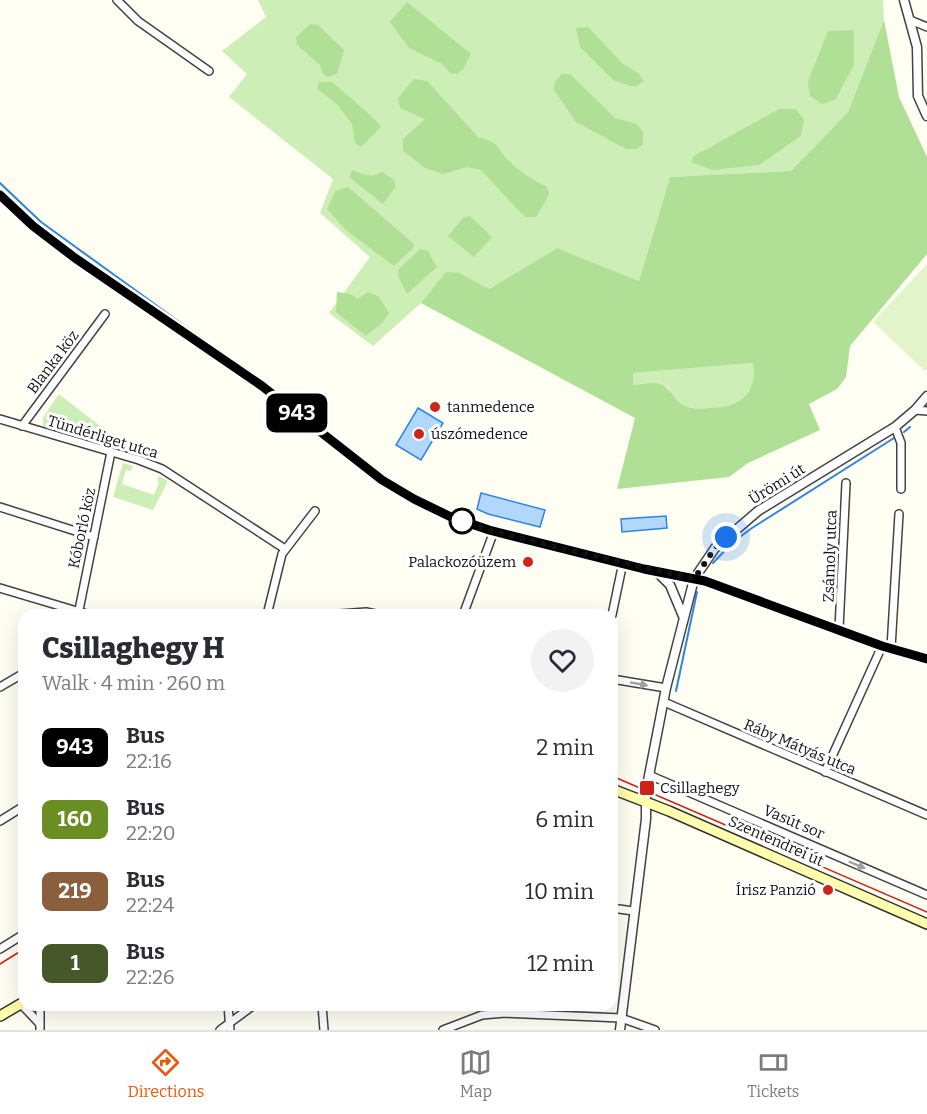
<!DOCTYPE html>
<meta charset="utf-8">
<style>
:root{--surface:#fff;--page:#f2f2f3;--text:#2b2b33;--muted:#7c7c81;--line:#e1e1e2;--accent:#ea580c}
body{margin:0;font-family:Bitter,serif;background:var(--page);color:var(--text);height:100vh;display:flex;flex-direction:column;font-size:22px;white-space:nowrap}
*{box-sizing:border-box;margin:0}
p{font-size:20px;color:var(--muted)}
.icon{flex:none;width:33px;height:33px;fill:none;stroke:currentColor;stroke-width:2;stroke-linecap:round;stroke-linejoin:round}
.map{position:relative;flex:1;overflow:hidden}
.drawer{position:absolute;left:18px;top:609px;width:600px;height:402px;display:flex;flex-direction:column;background:var(--surface);border-radius:18px;box-shadow:0 6px 24px #0002}
.drawer>*{flex:none}
.badge{padding:0 12px;border-radius:9px;font-size:21px;line-height:39px}
.you{position:absolute;width:30px;height:30px;margin:-15px;border:4px solid #fff;border-radius:50%;background:#1a73e8;box-shadow:0 0 0 9px #1a73e833}
.map>.badge{position:absolute;translate:-50% -50%;box-shadow:0 0 0 3px #fff}
.round{display:grid;place-items:center;flex:none;width:63px;height:63px;border-radius:32px;background:var(--page)}
.headline{display:flex;align-items:center;justify-content:space-between;height:102px;padding:0 24px}
h1{font-size:28px;font-weight:800;line-height:45px}
ul{padding:0;list-style:none}
li{display:flex;align-items:center;gap:18px;height:72px;padding:0 24px}
li div{flex:1}
li b{display:block;font-size:22px}
li em{font-style:normal}
li .badge{min-width:66px;font-weight:700;text-align:center}
.tab-bar{display:flex;justify-content:space-around;align-items:center;height:84px;border-top:2px solid var(--line);background:var(--surface);font-size:16px;color:var(--muted)}
.tab-bar a{display:grid;justify-items:center;gap:3px}
.tab-bar .selected{color:var(--accent)}
.map>svg:first-child{display:block}
</style>
<div class="map">
<svg width="927" height="1030" viewBox="0 0 927 1030">
<rect width="100%" height="100%" fill="#fffef2"/>
<g fill="#ceeeb7">
<path d="M258,0H883L884,20L848,112L791,171L670,177L639,281L557,248L489,289L460,273H446L421,303L373,346L329,313L370,257L320,213L333,179L229,97L247,74L222,51L266,17Z"/>
<path d="M753,363C755,372 756,381 751,390C740,411 691,415 674,400C671,397 669,391 668,387L633,386L632,373Z"/>
<path d="M58,395H60L126,446L128,453L43,426V418Z"/>
<path d="M123,463L133,466L131,471L126,470L122,484L154,495L159,482L157,480L159,476L168,481L153,510L113,497Z"/>
</g>
<g fill="#afe095" fill-rule="evenodd">
<path d="M407,2L471,54L463,69L457,74L450,73L442,64L409,48L390,22Z"/>
<path d="M884,20L899,97L927,157V254L850,346L846,377L837,389L809,404L820,430L748,463L729,477L617,489L635,418L421,303L446,272L460,273L489,289L557,248L639,281L670,177L791,171L848,112ZM753,363C758,394 740,407 711,408C703,409 694,409 688,407C672,401 672,388 660,384C653,381 641,385 633,385V373Z"/>
<path d="M310,24L318,25L344,50L337,74L328,77L323,74L320,65L297,45L296,37Z"/>
<path d="M588,27L623,64L638,73L644,81L637,86H630L613,80L580,47L576,28Z"/>
<path d="M854,30V65L835,100L822,104L810,96L808,81L828,31Z"/>
<path d="M562,74H570L615,118L637,124L643,132V144L637,149H626L576,122L554,90L555,81Z"/>
<path d="M414,79L427,81L479,138C500,141 498,151 511,163C522,173 534,181 547,187L549,195L536,217H526L519,211L481,170L467,167L443,174L425,168L403,151V139L425,119L400,108L398,98Z"/>
<path d="M319,82H332C341,90 378,120 381,127L361,147L355,143L352,124L337,104L317,89Z"/>
<path d="M779,109H796L804,120L801,136L759,165L713,170L691,162L694,156Z"/>
<path d="M352,170C363,175 371,178 382,172L393,179L396,186L383,204L349,177Z"/>
<path d="M348,187L414,244L413,248L394,266L346,230L327,209L335,191Z"/>
<path d="M470,216L492,237L474,257L448,236L463,218Z"/>
<path d="M420,249L428,251L437,267L407,294L399,278L398,270Z"/>
<path d="M337,292L351,294L357,299L368,292L379,297L389,313L382,323L366,336L336,312Z"/>
</g>
<path fill="#e1f4ca" d="M927,264V369L925,371L873,322Z"/>
<g fill="#b1d8fc" stroke="#3185da" stroke-width="1.5">
<path d="M418,408L443,423L421,460L396,445Z"/>
<path d="M481,493L545,510L540,527L488,514L477,509Z"/>
<path d="M666,516L667,528L622,532L621,519Z"/>
</g>
<g fill="none" stroke-linecap="round" stroke-linejoin="round">
<g stroke="#3185da" stroke-width="2">
<path d="M0,183L41,222L196,334"/>
<path d="M926,407L927,406"/>
<path d="M904,432L910,427"/>
<path d="M713,563L733,542L752,528L894,438"/>
<path d="M676,691L697,592"/>
</g>
<g stroke="#434343" stroke-width="10">
<g id="minor">
<path d="M117,0L138,21L209,71"/>
<path d="M910,20L927,27"/>
<path d="M915,410L927,411"/>
<path d="M0,419L139,460L162,469L285,549"/>
<path d="M22,426L105,314"/>
<path d="M895,427L901,443V489"/>
<path d="M0,507L94,537"/>
<path d="M0,588L90,615"/>
<path d="M79,610L111,452"/>
<path d="M267,615L282,554L315,511"/>
<path d="M327,615L366,612L380,615"/>
<path d="M463,615L494,531"/>
<path d="M612,615L622,567"/>
<path d="M839,629L846,483"/>
<path d="M891,648L899,514"/>
<path d="M612,679L666,688"/>
<path d="M0,687L24,673"/>
<path d="M664,702L927,815"/>
<path d="M825,772L882,646"/>
<path d="M649,775L927,895"/>
<path d="M0,821L24,806"/>
<path d="M612,908L633,911"/>
<path d="M0,949L24,934"/>
<path d="M21,1004L39,1023"/>
<path d="M228,1005L230,1030"/>
<path d="M322,1005L324,1030"/>
<path d="M40,1030V1005"/>
<path d="M220,1030L254,1005"/>
<path d="M443,1030L482,1015L505,1013L621,1018L655,1030"/>
</g>
</g>
<g stroke="#434343" stroke-width="11">
<g id="tertiary">
<path d="M904,0L917,47L918,96L927,116"/>
<path d="M0,195L34,226L75,258L262,386L382,480L414,499L451,517L489,530L644,569L705,581L882,646L927,659"/>
<path d="M657,572L670,585L683,616"/>
<path d="M620,1030L646,819V791L666,688L694,579L715,548L758,511L895,427L915,410L927,396"/>
</g>
</g>
<g stroke="#323232" stroke-width="12">
<g id="secondary">
<path d="M612,789L669,811L927,924"/>
<path d="M0,1016L24,1002"/>
</g>
</g>
<use href="#minor" stroke="#fff" stroke-width="7"/>
<use href="#tertiary" stroke="#fff" stroke-width="8"/>
<use href="#secondary" stroke="#fffead" stroke-width="9"/>
<g stroke="#ce2319" stroke-width="1.5">
<path d="M612,776L927,912"/>
<path d="M612,961H614"/>
<path d="M0,964L24,949"/>
</g>
</g>
<defs><path id="oneway-solid" d="M-6-.8H1V-3.2L6.5 0L1 3.2V.8H-6Z" transform="scale(1.5)"/></defs>
<g fill="#9f9f9f">
<use href="#oneway-solid" transform="translate(639 684) rotate(10)"/>
<use href="#oneway-solid" transform="translate(857 865) rotate(23)"/>
</g>
<g fill="none" stroke-linecap="round" stroke-linejoin="round">
<g stroke="#fff" stroke-width="14">
<path id="line" d="M0,195L33,226L75,258L262,386L382,480L414,499L451,517L489,530L644,569L705,581L882,646L927,659"/>
</g>
<use href="#line" stroke="#000" stroke-width="9"/>
<path stroke="#101010" stroke-width="6" stroke-dasharray="0 10.8" d="M462,521L451,517L489,530L557,547L694,579L715,548L726,537"/>
</g>
<g fill="#ce2319" stroke="#fff" stroke-width="2">
<circle cx="435" cy="407" r="6"/>
<circle cx="419" cy="434" r="6"/>
<circle cx="528" cy="562" r="6"/>
<rect x="639" y="780" width="16" height="16" rx="3"/>
<circle cx="828" cy="890" r="6"/>
</g>
<circle fill="#fff" stroke="#000" stroke-width="3" cx="462" cy="521" r="12"/>
<g text-anchor="middle" stroke-width="6" stroke-linejoin="round" paint-order="stroke">
<g font-size="15" fill="#101010" stroke="#fff">
<text transform="translate(53 362) rotate(-53)" y="5">Blanka köz</text>
<text transform="translate(103 437) rotate(17)" y="5">Tündérliget utca</text>
<text transform="translate(777 484) rotate(-32)" y="5">Ürömi út</text>
<text transform="translate(82 528) rotate(-78)" y="5">Kóborló köz</text>
<text transform="translate(830 556) rotate(-88)" y="5">Zsámoly utca</text>
<text transform="translate(800 747) rotate(23)" y="5">Ráby Mátyás utca</text>
<text transform="translate(794 822) rotate(23)" y="5">Vasút sor</text>
<text transform="translate(776 841) rotate(24)" y="5">Szentendrei út</text>
</g>
<g font-size="15" fill="#101010" stroke="#fff" text-anchor="start">
<text x="447" y="412">tanmedence</text>
<text x="431" y="439">úszómedence</text>
<text x="516" y="567" text-anchor="end">Palackozóüzem</text>
<text x="660" y="793">Csillaghegy</text>
<text x="816" y="895" text-anchor="end">Írisz Panzió</text>
</g>
</g>
</svg>
<div class="you" style="left:726px;top:537px"></div>
<b class="badge" style="left:297px;top:413px;background:#000;color:#fff">943</b>
<section class="drawer">
<div class="headline"><div><h1>Csillaghegy H</h1><p>Walk · 4 min · 260 m</p></div><a class="round"><svg class="icon" aria-label="heart" viewBox="0 0 24 24"><path d="M12 20l-8-8c-3-5 5-10 8-4 3-6 11-1 8 4z"/></svg></a></div>
<ul>
<li><span class="badge" style="background:#000;color:#fff">943</span><div><b>Bus</b><p>22:16</p></div><em>2 min</em></li>
<li><span class="badge" style="background:#6b8e23;color:#fff">160</span><div><b>Bus</b><p>22:20</p></div><em>6 min</em></li>
<li><span class="badge" style="background:#8b5e3c;color:#fff">219</span><div><b>Bus</b><p>22:24</p></div><em>10 min</em></li>
<li><span class="badge" style="background:#465729;color:#fff">1</span><div><b>Bus</b><p>22:26</p></div><em>12 min</em></li>
</ul>
</section>
</div>
<nav class="tab-bar">
<a class="selected"><svg class="icon" aria-label="directions" viewBox="0 0 24 24"><path d="M12 3l9 9-9 9-9-9zM9 14v-3h6M13 9l2 2-2 2"/></svg>Directions</a>
<a><svg class="icon" aria-label="map" viewBox="0 0 24 24"><path d="M3 6l6-2 6 2 6-2v14l-6 2-6-2-6 2zM9 4v14M15 6v14"/></svg>Map</a>
<a><svg class="icon" aria-label="tickets" viewBox="0 0 24 24"><path d="M3 7h18v10H3zM15 7v10"/></svg>Tickets</a>
</nav>
